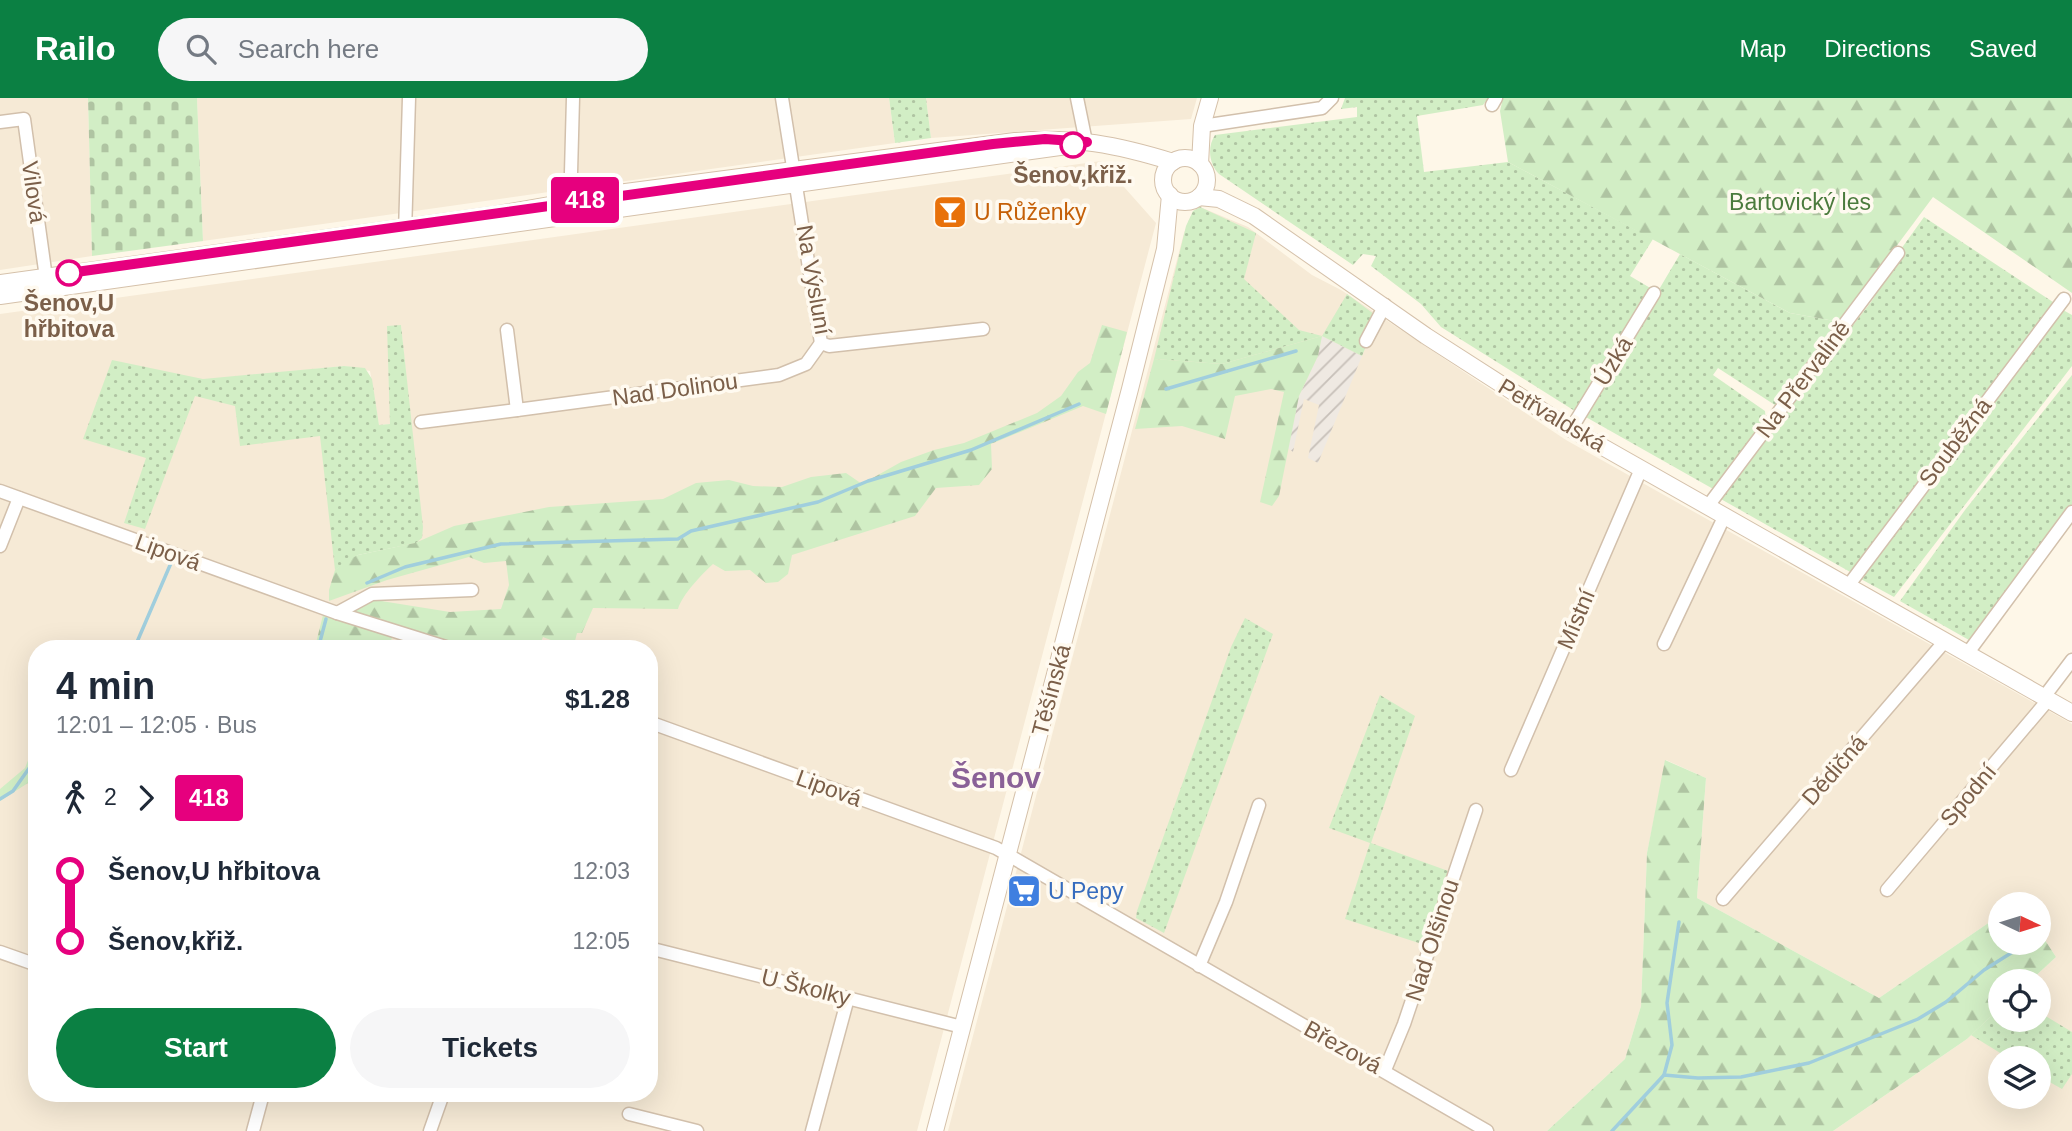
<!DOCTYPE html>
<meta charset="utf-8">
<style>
:root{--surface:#fff;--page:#f6f6f7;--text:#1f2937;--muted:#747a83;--accent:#0b8043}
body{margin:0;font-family:Helvetica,sans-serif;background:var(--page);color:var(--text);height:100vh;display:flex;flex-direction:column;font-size:26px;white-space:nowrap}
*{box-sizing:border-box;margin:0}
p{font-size:23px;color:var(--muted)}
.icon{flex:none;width:38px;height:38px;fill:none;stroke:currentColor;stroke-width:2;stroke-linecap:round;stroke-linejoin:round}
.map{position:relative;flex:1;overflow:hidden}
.panel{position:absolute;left:28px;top:542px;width:630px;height:462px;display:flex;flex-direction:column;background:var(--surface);border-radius:28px;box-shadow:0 7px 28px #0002}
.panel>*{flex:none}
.badge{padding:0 14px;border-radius:5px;font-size:24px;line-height:46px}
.needle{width:46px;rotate:94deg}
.tools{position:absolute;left:1988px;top:794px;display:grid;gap:14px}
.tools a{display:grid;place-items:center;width:63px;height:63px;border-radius:50%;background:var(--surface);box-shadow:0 7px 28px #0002;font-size:35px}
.map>.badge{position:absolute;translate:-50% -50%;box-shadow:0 0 0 4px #fff}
.legs{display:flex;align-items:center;gap:10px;height:77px;padding:0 28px;font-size:23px}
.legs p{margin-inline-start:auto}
.headline{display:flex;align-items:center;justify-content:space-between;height:119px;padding:0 28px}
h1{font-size:38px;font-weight:600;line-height:52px}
.cta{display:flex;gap:14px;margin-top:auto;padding:14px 28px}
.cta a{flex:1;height:80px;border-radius:42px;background:var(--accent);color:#fff;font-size:28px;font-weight:600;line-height:80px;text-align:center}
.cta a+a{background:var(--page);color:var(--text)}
ul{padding:0 28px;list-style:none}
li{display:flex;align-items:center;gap:24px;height:70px;font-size:26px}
li i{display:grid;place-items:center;width:10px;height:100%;margin:0 9px;background:currentColor}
li i::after{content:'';width:18px;height:18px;margin:-9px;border:5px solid;border-radius:50%;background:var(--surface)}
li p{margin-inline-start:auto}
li:first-child i{background:linear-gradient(#0000 50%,currentColor 0)}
li:last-child i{background:linear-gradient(currentColor 50%,#0000 0)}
header{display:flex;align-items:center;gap:42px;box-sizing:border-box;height:98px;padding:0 35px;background:var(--accent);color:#fff}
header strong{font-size:33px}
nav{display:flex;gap:38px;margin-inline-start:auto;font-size:24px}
.search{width:490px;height:63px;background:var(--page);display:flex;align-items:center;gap:18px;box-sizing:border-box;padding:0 24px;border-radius:38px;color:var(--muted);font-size:26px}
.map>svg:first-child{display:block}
</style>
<header>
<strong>Railo</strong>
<div class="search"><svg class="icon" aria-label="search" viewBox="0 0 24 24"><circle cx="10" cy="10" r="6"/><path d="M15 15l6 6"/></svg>Search here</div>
<nav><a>Map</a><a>Directions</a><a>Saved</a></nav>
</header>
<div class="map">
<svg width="2072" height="1033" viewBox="0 0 2072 1033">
<defs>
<pattern id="industrial-furrows" width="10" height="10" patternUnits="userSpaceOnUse" patternTransform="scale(1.75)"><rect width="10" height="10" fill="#efe9e2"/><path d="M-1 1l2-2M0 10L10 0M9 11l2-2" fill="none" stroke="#c7c0b9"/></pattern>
<pattern id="grass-dots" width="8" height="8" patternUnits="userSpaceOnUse" patternTransform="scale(1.75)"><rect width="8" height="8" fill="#d2eec5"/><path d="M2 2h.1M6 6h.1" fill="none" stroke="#afc4a2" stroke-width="1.8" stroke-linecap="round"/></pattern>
<pattern id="forest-firs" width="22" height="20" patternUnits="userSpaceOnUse" patternTransform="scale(1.75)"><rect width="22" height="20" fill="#d2eec5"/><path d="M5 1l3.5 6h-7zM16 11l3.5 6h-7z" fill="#afc4a2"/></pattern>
<pattern id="cemetery-stones" width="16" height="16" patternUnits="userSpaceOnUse" patternTransform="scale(1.75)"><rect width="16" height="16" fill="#d2eec5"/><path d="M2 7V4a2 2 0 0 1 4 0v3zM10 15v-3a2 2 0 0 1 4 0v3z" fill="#afc4a2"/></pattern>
</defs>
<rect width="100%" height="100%" fill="#fef7e8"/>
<g fill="#f6ead6" fill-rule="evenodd">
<path d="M0,0H88L92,158L0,172Z"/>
<path d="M197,0H889L895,45L203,143Z"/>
<path d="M926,0H1197L1191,21L931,40Z"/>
<path d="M1101,63L1156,125L917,1033H0V216ZM401,227L422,440L336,471L314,271L344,268L370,273L379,327L390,326V286ZM37,551H649V996H37Z"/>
<path d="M1200,109L1248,129L1312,177L1341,192L1566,342L2072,626V1033H1833L1967,941L2000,910V922H2039V884H2029L2056,859L2039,833V807L2020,804L2000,807V817L1879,900L1697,800L1706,680L1666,662L1647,755L1641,908L1625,961L1547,1033H948L1184,135L1193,113ZM2000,961H2039V999H2000Z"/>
</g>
<path fill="url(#industrial-furrows)" d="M1322,238L1362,258L1318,365L1308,360L1319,307L1304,301L1293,354L1288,350L1299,298L1318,258Z"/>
<g fill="url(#grass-dots)">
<path d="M889,0H926L931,40L895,45Z"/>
<path d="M1345,0H1488L1483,7L1417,18L1424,74L1508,64L1653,141L1630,178L1652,191L1578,315L1441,229L1421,206L1371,168L1376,158L1363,156L1353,167L1219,76C1209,66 1207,49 1215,37L1357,19V9L1341,11Z"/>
<path d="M1200,109L1256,135L1244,181L1299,232L1322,238L1347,196L1382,222L1371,236L1362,258L1322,238L1222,266L1154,261L1186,128L1193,113Z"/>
<path d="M1924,119L2056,206L1852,475L1719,400L1871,204L1875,198L1871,193Z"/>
<path d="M1680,156L1790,215L1840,224L1778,309L1718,270L1713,277L1765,313L1766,324L1715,392L1584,318Z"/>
<path d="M2063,212L2072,217V268L1894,499L1859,480Z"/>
<path d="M401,227L423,429L422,440L416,445L358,457L335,472L320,338L240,348L235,308L195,298L145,431L124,425L146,360L83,341L112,262L203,281L344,268L365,270L372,281L379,327L390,326L387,228Z"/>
<path d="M2072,277V406L1969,542L1900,503L1965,412Z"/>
<path d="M1245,520L1273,536L1164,835L1136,820L1137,813L1231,549Z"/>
<path d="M1380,597L1415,618L1371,745L1451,774L1425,847L1345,821L1370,745L1329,730Z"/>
<path d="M2000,910V922H2039V914L2072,934V976L2062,991L2039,978V961H2010L1971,937Z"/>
</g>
<g fill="url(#forest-firs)">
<path d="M1503,0H2072V195L1933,99L1840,224L1790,215L1508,64L1500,13Z"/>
<path d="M1102,227L1127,234L1106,316L1083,308L991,346L992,371L979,387L936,390L915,418L792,457L788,476L778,484L766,485L750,472L725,473L713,466C702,476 682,497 678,511L593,510L582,535H577L573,551H565L566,548L543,539L538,551H475L349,513L365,503L375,502L450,514L501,511L509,487L506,463L484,465L469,459L387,482L329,503V492L335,472L348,462L358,457L415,445L454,428L549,409L663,401L696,385L729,382L753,388L782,389L811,379L846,375L862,386L901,364L934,352L964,345L1037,315L1061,298L1078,274L1090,265Z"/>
<path d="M1322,238L1318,258L1299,298L1279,398L1272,408L1260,404L1284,294L1271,291L1235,298L1225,341L1182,328L1135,331L1154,261L1222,266Z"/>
<path d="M324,513L393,537L388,551H304L315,549Z"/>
<path d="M35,645L37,674L28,685L0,703V691L25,670Z"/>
<path d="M1665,662L1706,680L1697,800L1879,900L2000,817V845H2039V833L2056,859L2029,884H2000V910L1967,941L1833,1033H1547L1625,961L1641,908L1647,755Z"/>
</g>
<path fill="url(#cemetery-stones)" d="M88,0H197L203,143L92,158Z"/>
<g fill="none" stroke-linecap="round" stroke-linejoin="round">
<g stroke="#a0cedd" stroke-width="3.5">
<path d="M1166,291L1296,253"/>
<path d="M367,485L405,469L501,446L678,441L691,433L818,404L868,383L971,352L1079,306"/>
<path d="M134,551L171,465"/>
<path d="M318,551L326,521"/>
<path d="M0,701L13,693L37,659"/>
<path d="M2039,839L2042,837"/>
<path d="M1664,977L1672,947L1667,905L1679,824"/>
<path d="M1612,1033L1664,977L1698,980L1741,979L1809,965L1918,921L1946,904L1984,872L2027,845"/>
</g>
<g stroke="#d2c0ac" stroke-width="15">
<g id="minor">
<path d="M782,0L821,245L829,248L983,231"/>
<path d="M1077,0L1086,44"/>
<path d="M1492,7L1496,0"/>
<path d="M0,24L24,21L47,187"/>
<path d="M1202,28L1322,10L1332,0"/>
<path d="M570,112L573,0"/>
<path d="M405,135L409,0"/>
<path d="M1366,243L1385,207"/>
<path d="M517,312L779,277L806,266L821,245"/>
<path d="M421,324L517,312L507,232"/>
<path d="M1571,331L1654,195"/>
<path d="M0,393L337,515L452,551"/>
<path d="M1708,408L1898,155"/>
<path d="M0,448L19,400"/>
<path d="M1848,488L2064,201"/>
<path d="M337,515L372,496L472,492"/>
<path d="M1664,546L1725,417"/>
<path d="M1967,556L2072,414"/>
<path d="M2044,599L2072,562"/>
<path d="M649,624L996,750L1487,1033"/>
<path d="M1511,672L1641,371"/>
<path d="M1887,792L2048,602"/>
<path d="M1723,801L1945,543"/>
<path d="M649,850L962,929"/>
<path d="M0,854L37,867"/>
<path d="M1199,868L1226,804L1259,707"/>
<path d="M1385,972L1404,926L1476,712"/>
<path d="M629,1016L697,1033"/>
<path d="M253,1033L263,996"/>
<path d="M430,1033L443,996"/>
<path d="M812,1033L848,900"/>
</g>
</g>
<g stroke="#d5c1aa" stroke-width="18">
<g id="secondary">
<circle cx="1185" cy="82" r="22"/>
<path d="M1200,66L1202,28L1210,0"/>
<path d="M1199,99L1219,101L1254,118L1426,238L1571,331L2072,615"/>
<path d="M0,185L493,117L618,95L1015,43C1073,38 1118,47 1173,64"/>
<path d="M0,198L1067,48"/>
<path d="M935,1033L1130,291L1165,151L1170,97"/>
</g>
</g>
<use href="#minor" stroke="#fff" stroke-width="12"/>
<use href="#secondary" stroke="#fff" stroke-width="16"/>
</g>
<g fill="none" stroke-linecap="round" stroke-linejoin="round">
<g stroke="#fff" stroke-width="16">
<path id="line-1" d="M69,175C377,130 685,88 993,46L1045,41L1087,44L1073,47"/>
</g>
<use href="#line-1" stroke="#e6007e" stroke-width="10"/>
</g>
<defs>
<g id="bar-square" transform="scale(1.75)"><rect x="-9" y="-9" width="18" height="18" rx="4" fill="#e8710a" stroke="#fffaf0"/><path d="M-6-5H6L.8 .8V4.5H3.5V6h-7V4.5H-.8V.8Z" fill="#fff"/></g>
<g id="supermarket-square" transform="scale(1.75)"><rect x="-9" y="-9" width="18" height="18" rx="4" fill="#3f7fe0" stroke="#fffaf0"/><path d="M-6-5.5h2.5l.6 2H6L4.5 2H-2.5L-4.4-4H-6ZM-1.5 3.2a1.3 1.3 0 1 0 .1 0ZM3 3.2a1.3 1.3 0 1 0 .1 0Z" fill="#fff"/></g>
</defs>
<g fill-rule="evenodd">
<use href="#bar-square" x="950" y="114"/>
<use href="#supermarket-square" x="1024" y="793"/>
</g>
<g fill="#fff" stroke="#e6007e" stroke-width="3.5">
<circle cx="1073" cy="47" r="12"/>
<circle cx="69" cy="175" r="12"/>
</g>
<g text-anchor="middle" stroke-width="7" stroke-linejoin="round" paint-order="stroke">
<g font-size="23" font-weight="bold" fill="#7b5f49" stroke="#fffaf0">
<text x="1073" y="85">Šenov,křiž.</text>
<text x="69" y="213">Šenov,U<tspan x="69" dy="26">hřbitova</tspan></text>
</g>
<g font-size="23" fill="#7b5f49" stroke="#fffaf0">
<text transform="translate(34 94) rotate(82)" y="8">Vilová</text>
<text transform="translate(814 182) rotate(80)" y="8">Na Výsluní</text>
<text transform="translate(1613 263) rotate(-59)" y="8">Úzká</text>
<text transform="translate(1803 281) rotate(-53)" y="8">Na Přervalině</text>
<text transform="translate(675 291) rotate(-8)" y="8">Nad Dolinou</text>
<text transform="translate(1552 317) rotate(31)" y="8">Petřvaldská</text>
<text transform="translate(1955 344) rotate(-53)" y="8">Souběžná</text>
<text transform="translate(168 454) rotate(20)" y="8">Lipová</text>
<text transform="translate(1576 521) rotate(-67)" y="8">Místní</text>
<text transform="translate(1051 592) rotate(-75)" y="8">Těšínská</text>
<text transform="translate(1834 672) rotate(-49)" y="8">Dědičná</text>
<text transform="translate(829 690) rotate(20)" y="8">Lipová</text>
<text transform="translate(1968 697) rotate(-50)" y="8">Spodní</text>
<text transform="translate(1432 842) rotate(-72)" y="8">Nad Olšinou</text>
<text transform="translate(806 889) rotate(14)" y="8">U Školky</text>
<text transform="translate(1343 949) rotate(29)" y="8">Březová</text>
</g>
<g font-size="23" fill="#4b7b3d" stroke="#fffaf0">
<text x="1800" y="112">Bartovický les</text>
</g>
<g font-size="23" fill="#c56008" stroke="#fffaf0" text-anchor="start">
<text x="974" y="122">U Růženky</text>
</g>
<g font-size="23" fill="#366cbe" stroke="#fffaf0" text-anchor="start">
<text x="1048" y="801">U Pepy</text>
</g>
<g font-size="30" font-weight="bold" fill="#8a6197" stroke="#fffaf0">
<text x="996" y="690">Šenov</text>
</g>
</g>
</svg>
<div class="tools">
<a><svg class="needle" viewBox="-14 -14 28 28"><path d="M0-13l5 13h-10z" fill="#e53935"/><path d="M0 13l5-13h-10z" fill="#747a83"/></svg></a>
<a><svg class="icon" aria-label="locate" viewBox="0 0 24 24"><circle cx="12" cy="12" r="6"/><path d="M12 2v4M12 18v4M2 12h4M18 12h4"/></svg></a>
<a><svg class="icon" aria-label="layers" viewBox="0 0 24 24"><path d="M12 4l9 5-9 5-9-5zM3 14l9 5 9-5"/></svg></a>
</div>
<b class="badge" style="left:585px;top:102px;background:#e6007e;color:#fff">418</b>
<section class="panel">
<div class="headline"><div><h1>4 min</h1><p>12:01 – 12:05 · Bus</p></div><b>$1.28</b></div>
<div class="legs"><svg class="icon" aria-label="walk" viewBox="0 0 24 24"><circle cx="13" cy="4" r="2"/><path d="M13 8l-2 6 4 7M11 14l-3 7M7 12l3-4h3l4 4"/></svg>2<svg class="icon" aria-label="forward" viewBox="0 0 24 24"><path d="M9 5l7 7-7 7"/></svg><b class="badge" style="background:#e6007e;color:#fff">418</b></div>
<ul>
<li><i style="color:#e6007e"></i><b>Šenov,U hřbitova</b><p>12:03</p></li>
<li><i style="color:#e6007e"></i><b>Šenov,křiž.</b><p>12:05</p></li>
</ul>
<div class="cta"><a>Start</a><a>Tickets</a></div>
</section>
</div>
